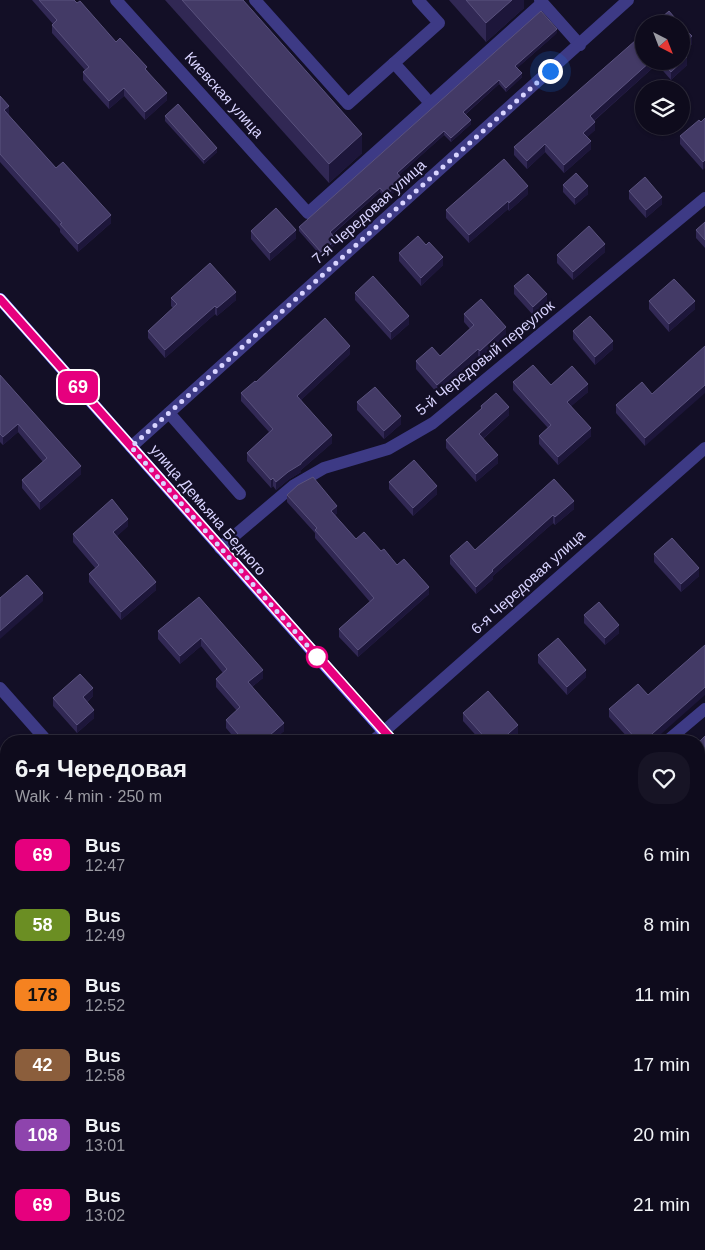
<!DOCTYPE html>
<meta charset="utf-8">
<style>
:root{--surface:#0e0b1c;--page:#171425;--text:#f1f3f6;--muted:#9b9ba3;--line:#2e2b3b}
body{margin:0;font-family:Arial,sans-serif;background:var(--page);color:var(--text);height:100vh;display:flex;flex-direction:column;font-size:19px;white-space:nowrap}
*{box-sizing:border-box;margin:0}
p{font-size:16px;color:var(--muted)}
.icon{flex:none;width:28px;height:28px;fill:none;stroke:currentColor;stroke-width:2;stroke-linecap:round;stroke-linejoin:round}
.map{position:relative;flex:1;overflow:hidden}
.sheet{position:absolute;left:0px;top:735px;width:705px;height:515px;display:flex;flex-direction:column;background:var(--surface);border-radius:20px 20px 0 0;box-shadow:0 1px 4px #0004,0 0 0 1px var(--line)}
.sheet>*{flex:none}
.badge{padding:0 10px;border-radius:8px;font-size:18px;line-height:32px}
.needle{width:32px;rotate:138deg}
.controls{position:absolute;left:635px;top:15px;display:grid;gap:10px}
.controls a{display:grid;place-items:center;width:55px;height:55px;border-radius:50%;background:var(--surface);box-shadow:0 1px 4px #0004,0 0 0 1px var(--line);font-size:25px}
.you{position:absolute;width:25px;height:25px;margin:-12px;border:4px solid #fff;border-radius:50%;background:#1a73e8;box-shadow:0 0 0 8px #1a73e833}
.map>.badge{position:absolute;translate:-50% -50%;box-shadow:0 0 0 2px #fff}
.round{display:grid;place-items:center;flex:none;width:52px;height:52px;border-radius:20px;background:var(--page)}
.head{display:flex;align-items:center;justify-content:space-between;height:85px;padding:0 15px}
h1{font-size:24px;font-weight:800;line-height:38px}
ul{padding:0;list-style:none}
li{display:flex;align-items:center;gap:15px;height:70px;padding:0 15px}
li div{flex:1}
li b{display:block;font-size:19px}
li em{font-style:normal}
li .badge{min-width:55px;font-weight:700;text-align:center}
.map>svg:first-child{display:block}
</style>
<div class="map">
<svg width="705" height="1250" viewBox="0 0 705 1250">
<rect width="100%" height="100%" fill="#130f26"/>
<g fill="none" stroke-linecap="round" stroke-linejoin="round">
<g stroke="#3d3a85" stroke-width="12">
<path d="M255,0L348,104L439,23L418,0"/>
<path d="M394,63L430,103"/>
<path d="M169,413L240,494"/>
</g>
<g stroke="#3d3a85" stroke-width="12">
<path d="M116,0L308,213L542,3"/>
<path d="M540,0L580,45"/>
<path d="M131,447L628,0"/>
<path d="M220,548L293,486L324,468L388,449L433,423L705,198"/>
<path d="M0,688L47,741"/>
<path d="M373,741L705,448"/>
<path d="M667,741L705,709"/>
<path d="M699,988L705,983"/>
<path d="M0,1061L6,1056"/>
<path d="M0,1066L6,1073"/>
<path d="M157,1244L162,1250"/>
<path d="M478,1244L484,1250"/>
</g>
<g stroke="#6f6bff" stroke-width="12">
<path d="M0,299L392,741"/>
<path d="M699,1091L705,1098"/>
</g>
</g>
<g fill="#312854">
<path d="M32,0H74L116,42L147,70L167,100L145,120L124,96L109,109L83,80V72L85,70L52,33V25L53,24Z"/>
<path d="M165,0H243L362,153L329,183Z"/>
<path d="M449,0H524V8L486,42Z"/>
<path d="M681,25L692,44L683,52L687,65L671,80L657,64L594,121L595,130L587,137L591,149L564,173L545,152L527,169L514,155V147L644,61H681Z"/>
<path d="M557,33L517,68L522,77L506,92L499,84L466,114L471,124L451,142L444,135L399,175L403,184L386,199L380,192L332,235L336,244L321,256L299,231V227Z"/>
<path d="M0,96L9,114L8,115L56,168L111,223L78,252L60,232V229L0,162Z"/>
<path d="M165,116L217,152L204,164L165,121Z"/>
<path d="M705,118L703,170L680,144V136L701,122Z"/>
<path d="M563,185L588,194L575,205L563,192Z"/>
<path d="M629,191L662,204L646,218L629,199Z"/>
<path d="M528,194L509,211L508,209L469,243L446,218V210Z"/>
<path d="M705,222V248L696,238V230Z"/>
<path d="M251,231L296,238L270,261L251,239Z"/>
<path d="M605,252L573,280L557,263V255Z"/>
<path d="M399,253L443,265L421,286L399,261Z"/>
<path d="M514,286L547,302L533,315L514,294Z"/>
<path d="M355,293L409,324L391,340L355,300Z"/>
<path d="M171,298L236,300L217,316L215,314L165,358L148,338V331L173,308L171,306Z"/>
<path d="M649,301L695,309L669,332L649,309Z"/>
<path d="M464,314L506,335L480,358L478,356L437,393L416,369V361L440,356L470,329L464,322Z"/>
<path d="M573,331L613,349L595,365L573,339Z"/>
<path d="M350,354L301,400L332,443L301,470V472L288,480L276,490L273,486L271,488L247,461V453L269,432L241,401V393L256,382Z"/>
<path d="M0,375L81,474L40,510L22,488V480L43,462L18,432L3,445L0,442Z"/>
<path d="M513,382L588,392L571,406L591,436L558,465L539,444V436L548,428L513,390Z"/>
<path d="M652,394L645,446L616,413V405Z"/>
<path d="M357,402L401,424L384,439L357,410Z"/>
<path d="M481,406L509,415L483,439L498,463L476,482L446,448V440L481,409Z"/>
<path d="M554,479L574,509L555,525L553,523L493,576V579L476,594L450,564V556L475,550Z"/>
<path d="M389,482L437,494L413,516L389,489Z"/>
<path d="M287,495L337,513L335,515L356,539L381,551L429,594L358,657L339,637V629L370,602L315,538V533L287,502Z"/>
<path d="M128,526L117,536L156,590L121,620L89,582V574L96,569L73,542V534Z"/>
<path d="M654,554L699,576L681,592L654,562Z"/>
<path d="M199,597L263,678L252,687L284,731L272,741H237L226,728V720L237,711L216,687V679L223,673L201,646L180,664L158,639V631Z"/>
<path d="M584,615L619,633L605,645L584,623Z"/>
<path d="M538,655L586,677L567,695L538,663Z"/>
<path d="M648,695L653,741H631L609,717V709Z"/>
<path d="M93,696L87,702L94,718L77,733L53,706V698Z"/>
<path d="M463,713L518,733L509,741H481L463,721Z"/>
<path d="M705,736V804L702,807L699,803V742Z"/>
<path d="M705,852V871L699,865V857Z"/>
<path d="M6,1103V1147L0,1140V1109Z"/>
<path d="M699,1169L705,1177V1244L704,1245L699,1238Z"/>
<path d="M195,1244H260L263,1250H200Z"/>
<path d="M513,1244H574L580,1250H518Z"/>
</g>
<g fill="#1d163a">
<path d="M512,0H524V8L486,42V23Z"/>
<path d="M557,29V33L515,70V66Z"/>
<path d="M692,36V44L681,53V46Z"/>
<path d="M687,57V65L671,80V72Z"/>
<path d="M651,61H657V64L590,124V116Z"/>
<path d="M522,73V77L506,92V88Z"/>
<path d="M499,80V84L463,116V112Z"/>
<path d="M124,88V96L109,109V101Z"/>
<path d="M167,93V100L145,120V112Z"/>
<path d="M9,106V114L4,118V110Z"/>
<path d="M471,120V124L451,142V138Z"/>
<path d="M595,122V130L583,141V133Z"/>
<path d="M444,131V135L397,177V173Z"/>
<path d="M362,134V153L329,183V164Z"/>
<path d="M591,141V149L564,173V165Z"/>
<path d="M545,144V152L527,169V161Z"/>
<path d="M217,148V152L204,164V160Z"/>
<path d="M705,160V168L703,170V162Z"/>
<path d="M403,180V184L386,199V195Z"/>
<path d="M528,186V194L509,211V203Z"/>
<path d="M588,186V194L575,205V198Z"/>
<path d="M380,188V192L330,236V232Z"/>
<path d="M662,197V204L646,218V210Z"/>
<path d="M508,201V209L469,243V235Z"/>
<path d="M111,215V223L78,252V244Z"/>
<path d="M296,230V238L270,261V253Z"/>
<path d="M336,240V244L321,256V252Z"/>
<path d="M605,244V252L573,280V272Z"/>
<path d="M443,257V265L421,286V278Z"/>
<path d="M236,292V300L217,316V308Z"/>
<path d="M547,294V302L533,315V307Z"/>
<path d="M695,301V309L669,332V324Z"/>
<path d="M215,306V314L165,358V350Z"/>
<path d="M409,316V324L391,340V332Z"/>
<path d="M506,327V335L480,358V351Z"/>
<path d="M613,341V349L595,365V357Z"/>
<path d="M350,346V354L297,404V396Z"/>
<path d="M478,349V356L437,393V385Z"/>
<path d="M588,384V392L567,410V402Z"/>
<path d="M705,385V393L645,446V438Z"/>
<path d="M509,407V415L479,442V434Z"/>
<path d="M401,416V424L384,439V431Z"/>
<path d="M18,424V432L3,445V437Z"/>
<path d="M591,428V436L558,465V457Z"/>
<path d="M332,435V443L301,470V472L288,480L276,490V482L288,472L301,463Z"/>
<path d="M498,455V463L476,482V474Z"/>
<path d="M81,466V474L40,510V502Z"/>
<path d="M273,478V486L271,488V480Z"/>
<path d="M437,486V494L413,516V508Z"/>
<path d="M574,501V509L555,525V517Z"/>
<path d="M337,506V513L331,518V511Z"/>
<path d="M553,515V523L493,576V579L476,594V587L492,570Z"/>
<path d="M128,519V526L113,540V532Z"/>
<path d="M699,568V576L681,592V584Z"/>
<path d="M156,582V590L121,620V612Z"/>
<path d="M429,587V594L358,657V650Z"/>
<path d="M43,593V601L0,639V631Z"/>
<path d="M619,625V633L605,645V638Z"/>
<path d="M201,638V646L180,664V656Z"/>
<path d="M263,670V678L248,690V682Z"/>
<path d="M586,670V677L567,695V687Z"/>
<path d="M705,687V695L653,741H644Z"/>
<path d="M93,688V696L83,705V697Z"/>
<path d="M94,710V718L77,733V725Z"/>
<path d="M284,723V731L272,741H263Z"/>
<path d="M518,725V733L509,741H500Z"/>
<path d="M705,797V804L702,807V799Z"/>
<path d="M6,991V999L0,1004V996Z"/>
<path d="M204,1244V1250H202V1245Z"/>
</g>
<g fill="#433a66" stroke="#5a527e">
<path d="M39,0H74L77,3L80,1L116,42L120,38L147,67L145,69L167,93L145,112L124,88L109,101L83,72L89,67L52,25L57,20Z"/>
<path d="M182,0H243L362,134L329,164Z"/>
<path d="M466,0H512L486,23Z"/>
<path d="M541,11L557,29L515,66L522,73L506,88L499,80L463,112L471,120L451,138L444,131L397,173L403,180L386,195L380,188L330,232L336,240L321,252L299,227Z"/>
<path d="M669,11L680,24H654Z"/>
<path d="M681,25L692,36L681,46Z"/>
<path d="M644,33V61H651L590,116L595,122L583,133L591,141L564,165L545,144L527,161L514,147Z"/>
<path d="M681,50L687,57L671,72L661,61H681Z"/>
<path d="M0,96L9,106L4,110L56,168L63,162L111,215L78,244L60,224L62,223L0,154Z"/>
<path d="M178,104L217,148L204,160L165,116Z"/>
<path d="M705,118V160L703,162L680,136L699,120L701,122Z"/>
<path d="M504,159L528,186L509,203L508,201L469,235L446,210Z"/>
<path d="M576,173L588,186L575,198L563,185Z"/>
<path d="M645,177L662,197L646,210L629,191Z"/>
<path d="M276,208L296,230L270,253L251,231Z"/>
<path d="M705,222V240L696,230Z"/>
<path d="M589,226L605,244L573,272L557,255Z"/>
<path d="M418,236L426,245L429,242L443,257L421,278L399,253Z"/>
<path d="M210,263L236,292L217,308L215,306L165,350L148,331L177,304L171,298Z"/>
<path d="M528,274L547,294L533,307L514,286Z"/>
<path d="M373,276L409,316L391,332L355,293Z"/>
<path d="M674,279L695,301L669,324L649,301Z"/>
<path d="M481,299L506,327L480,351L478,349L437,385L416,361L432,347L440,356L474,325L464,314Z"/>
<path d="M590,316L613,341L595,357L573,331Z"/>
<path d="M325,318L350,346L297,396L332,435L301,463V464L288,472L276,482L273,478L271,480L247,453L273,429L241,393L255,381L256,382Z"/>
<path d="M705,346V385L645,438L616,405L642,382L652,394Z"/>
<path d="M533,365L551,385L572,366L588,384L567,402L591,428L558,457L539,436L551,425L513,382Z"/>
<path d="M0,375L81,466L40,502L22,480L47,458L18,424L3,437L0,434Z"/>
<path d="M375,387L401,416L384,431L357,402Z"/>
<path d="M496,393L509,407L479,434L498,455L476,474L446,440L482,408L481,406Z"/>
<path d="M414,460L437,486L413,508L389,482Z"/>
<path d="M313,477L337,506L331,511L356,539L364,532L381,551L384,549L397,565L404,559L429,587L358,650L339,629L374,598L315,530L317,528L287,495L298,485Z"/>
<path d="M554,479L574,501L555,517L553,515L492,570L493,571L476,587L450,556L467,541L475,550Z"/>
<path d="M112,499L128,519L113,532L156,582L121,612L89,574L99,565L73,534Z"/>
<path d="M672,538L699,568L681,584L654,554Z"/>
<path d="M27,575L43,593L0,631V598Z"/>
<path d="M199,597L263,670L248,682L284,723L263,741H244L226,720L240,707L216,679L227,669L201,638L180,656L158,631Z"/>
<path d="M599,602L619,625L605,638L584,615Z"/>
<path d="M558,638L586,670L567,687L538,655Z"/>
<path d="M705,645V687L644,741H638L609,709L638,684L648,695Z"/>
<path d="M80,674L93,688L83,697L94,710L77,725L53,698Z"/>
<path d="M488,691L518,725L500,741H488L463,713Z"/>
<path d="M705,736V797L702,799L699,795V742Z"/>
<path d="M705,852V863L699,857Z"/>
<path d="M6,957V991L0,996V963Z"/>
<path d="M6,1103V1139L0,1132V1109Z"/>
<path d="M699,1169L705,1177V1236L704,1237L699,1230Z"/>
<path d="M0,1243L3,1247L0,1250Z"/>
<path d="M122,1244H128L133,1250H115Z"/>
<path d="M204,1244H260L263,1248L260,1250H210Z"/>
<path d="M437,1244H444L450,1250H429Z"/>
<path d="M520,1244H574L580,1250H525Z"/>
</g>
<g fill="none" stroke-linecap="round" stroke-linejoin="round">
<g stroke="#fff" stroke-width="11">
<path id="line" d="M0,299L393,741"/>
</g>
<use href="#line" stroke="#e6007e" stroke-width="8"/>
<path stroke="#d9d4ff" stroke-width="5" stroke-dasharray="0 9" d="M317,657L321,661L131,447L550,71"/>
</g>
<circle fill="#fff" stroke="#e6007e" stroke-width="2.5" cx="317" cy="657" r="10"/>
<g text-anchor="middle" stroke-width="4.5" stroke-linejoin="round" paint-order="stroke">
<g font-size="15" fill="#d9d4ff" stroke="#130f26">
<text transform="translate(224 95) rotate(48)" y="5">Киевская улица</text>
<text transform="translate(369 212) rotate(-42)" y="5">7-я Чередовая улица</text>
<text transform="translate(485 358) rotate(-39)" y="5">5-й Чередовый переулок</text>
<text transform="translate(208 510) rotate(49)" y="5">улица Демьяна Бедного</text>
<text transform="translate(528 582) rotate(-42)" y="5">6-я Чередовая улица</text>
</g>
</g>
</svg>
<div class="controls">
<a><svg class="needle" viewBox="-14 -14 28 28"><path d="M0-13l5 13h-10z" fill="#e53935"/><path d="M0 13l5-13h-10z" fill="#9b9ba3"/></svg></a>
<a><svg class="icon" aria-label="layers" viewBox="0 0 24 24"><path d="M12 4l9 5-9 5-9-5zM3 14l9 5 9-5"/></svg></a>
</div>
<div class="you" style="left:550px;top:71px"></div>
<b class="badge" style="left:78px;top:387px;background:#e6007e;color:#fff">69</b>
<section class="sheet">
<div class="head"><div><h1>6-я Чередовая</h1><p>Walk · 4 min · 250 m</p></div><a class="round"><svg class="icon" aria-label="heart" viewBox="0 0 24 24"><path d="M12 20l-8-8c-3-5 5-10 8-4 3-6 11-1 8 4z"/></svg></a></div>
<ul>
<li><span class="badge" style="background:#e6007e;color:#fff">69</span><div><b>Bus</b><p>12:47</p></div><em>6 min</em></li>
<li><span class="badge" style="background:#6b8e23;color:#fff">58</span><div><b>Bus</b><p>12:49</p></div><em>8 min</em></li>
<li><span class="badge" style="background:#f58220;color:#111">178</span><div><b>Bus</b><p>12:52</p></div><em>11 min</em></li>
<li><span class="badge" style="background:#8b5e3c;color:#fff">42</span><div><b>Bus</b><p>12:58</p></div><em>17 min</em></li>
<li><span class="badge" style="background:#8e44ad;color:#fff">108</span><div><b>Bus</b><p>13:01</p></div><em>20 min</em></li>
<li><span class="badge" style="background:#e6007e;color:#fff">69</span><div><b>Bus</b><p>13:02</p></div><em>21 min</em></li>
</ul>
</section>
</div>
